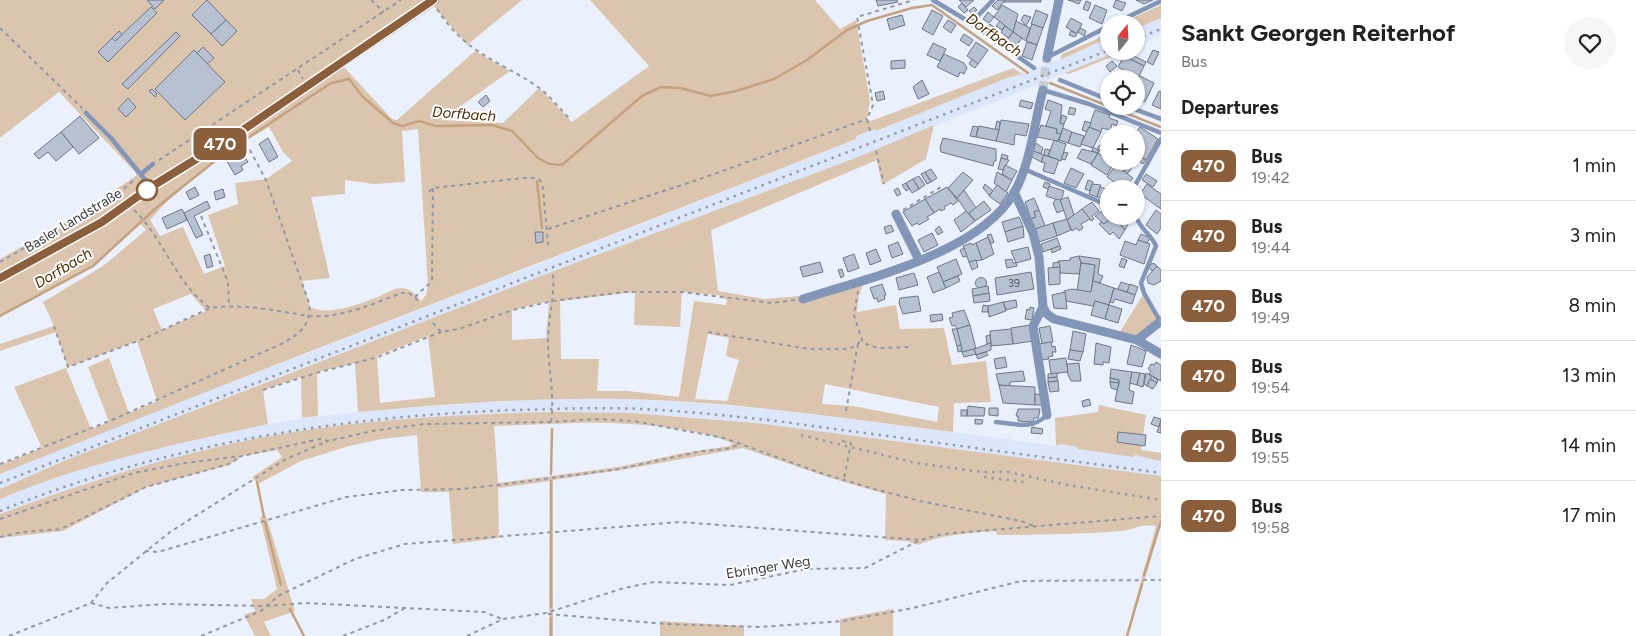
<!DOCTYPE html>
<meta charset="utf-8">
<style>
:root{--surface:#fff;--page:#f6f6f6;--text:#222;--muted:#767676;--line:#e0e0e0}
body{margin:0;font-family:Figtree,sans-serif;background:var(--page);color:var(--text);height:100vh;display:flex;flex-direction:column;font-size:19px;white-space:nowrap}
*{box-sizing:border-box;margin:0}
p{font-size:16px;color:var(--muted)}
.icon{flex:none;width:28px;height:28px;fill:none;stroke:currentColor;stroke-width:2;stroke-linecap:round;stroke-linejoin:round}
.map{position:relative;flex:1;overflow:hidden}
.drawer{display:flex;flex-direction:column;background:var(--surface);width:475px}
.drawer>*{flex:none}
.badge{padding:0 10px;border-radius:8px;font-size:18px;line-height:32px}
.needle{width:32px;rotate:18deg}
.buttons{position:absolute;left:1100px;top:15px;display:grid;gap:10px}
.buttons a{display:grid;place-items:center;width:45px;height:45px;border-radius:50%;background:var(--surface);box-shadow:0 1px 4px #0004;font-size:25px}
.map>.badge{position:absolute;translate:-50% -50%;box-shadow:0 0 0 2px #fff}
h2{padding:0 20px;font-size:19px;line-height:45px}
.round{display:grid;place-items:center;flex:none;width:52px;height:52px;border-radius:26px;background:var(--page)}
.head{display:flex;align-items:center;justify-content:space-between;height:85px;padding:0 20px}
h1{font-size:24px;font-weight:700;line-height:38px}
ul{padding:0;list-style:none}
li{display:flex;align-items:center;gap:15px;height:70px;padding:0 20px;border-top:1px solid var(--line)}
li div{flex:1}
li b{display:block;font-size:19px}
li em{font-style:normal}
li .badge{min-width:55px;font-weight:700;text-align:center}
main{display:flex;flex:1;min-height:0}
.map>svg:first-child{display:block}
</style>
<main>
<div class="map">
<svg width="1161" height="636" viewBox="0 0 1161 636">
<rect width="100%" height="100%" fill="#ebf1fc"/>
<g fill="#dce7fb">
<path d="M1161,18V35L1136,45V29L1155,19Z"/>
<path d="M1109,40V51H1120L858,157L302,368L66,460L0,489V474L108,430L639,225L856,139V136L875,129L877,131L1007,77L1060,60L1099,42Z"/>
<path d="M543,399H628L697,403L786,411L1006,439L1007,437L1011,438V440L1056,446L1061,444L1078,447V449L1144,456L1161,461V476L756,423L690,417L632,413L490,414L396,420L265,437L204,450L89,482L0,514V499L44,480L112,459L268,424L318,416L389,409Z"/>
</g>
<g fill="#dcc5ae" fill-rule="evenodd">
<path d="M0,0H522L467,45L434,6L344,67L392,119L397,120L475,51L510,71L441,120L503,123L539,88L572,122L649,66L590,0H815L840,29L856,20L870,101L867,119L871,121L1013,68L1022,74L1007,78L876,131L875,129L856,136V139C571,252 284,359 0,474V465L42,448L14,387L66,368L91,429L109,422L88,367L109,358L129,413L157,401L137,341L68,367L56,332L0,351V344L54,326L43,302L103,266L146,230L141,224L93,266L0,316V259L66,222L136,176V173L59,92L0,138ZM269,127L283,152L292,161L266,179L235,183L238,204L208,215L225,266L204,274L183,227L160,236L150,220C180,185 229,149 269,127ZM418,129L428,286L426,295L421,301C416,294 411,289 402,288C395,288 386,293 380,296C361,303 330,317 310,307L302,281L330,278L311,197L345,194V180L374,184L405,182L402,131ZM191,294L206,311L162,330L153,309Z"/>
<path d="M1161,5V18C1152,21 1145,25 1136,29V24H1119Z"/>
<path d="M1109,31V40L1099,42L1060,60L1062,54L1097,39Z"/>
<path d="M1119,51H1126L1069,74L1065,73Z"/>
<path d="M934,125L926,159L882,185L877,160L711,230L718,291L764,299L799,296L800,301L864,282L859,296L857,312L896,305L900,329L944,328L952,365L986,361L991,402L954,403L953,432C845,419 735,401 626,399C536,397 447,404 358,412L355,363L317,372L318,416L302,418L301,377L263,390L268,424C177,444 86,462 0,499V489L66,460L554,271L858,157ZM635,292L634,325L680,327L682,292L718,295L727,300L726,305L694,301L679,397L628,391H597L599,359H561L560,301ZM549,301L546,338L512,340V310ZM708,334L729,338L726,356L739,360L727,401L695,399ZM428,336L435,397L380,403L377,356ZM825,384L939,407L937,422L853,406L822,404Z"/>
<path d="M1144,293L1160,321L1137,340L1118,335Z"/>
<path d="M1099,405L1146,415L1141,450L1161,453V461L1135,455L1133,457L1078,449L1077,447L1061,444L1056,446L1055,418L1098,412Z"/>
<path d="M559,412L632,413L756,423L1161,476V525L1128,636H1126L1156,526C1139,524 1137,529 1122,531C1081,534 1039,535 997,535L996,531C970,533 943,534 918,545L907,541L885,540L886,494L830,478L743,448L621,470L553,480V636H549L550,481L498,488L499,538L453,544L449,492H421L417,435L382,439L349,446L301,461L258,484L252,477L282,457L277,450L243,456L229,465L147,487L63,531L0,538V514C86,482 174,454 265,437C362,419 461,414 559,412ZM577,423C620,422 692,426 732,443L730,446L683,453L618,467L498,483L494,426Z"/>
<path d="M266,516L295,611L264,622L271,636H255L244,615L255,611L251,599H264L277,589L260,517Z"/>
<path d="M893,609V636H840V619Z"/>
<path d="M660,621L744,626V636H660Z"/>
</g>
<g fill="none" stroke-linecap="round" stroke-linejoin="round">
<g stroke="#c4a280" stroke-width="2.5">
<path d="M1050,83L1161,127"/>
<path d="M537,181L542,228"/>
<path d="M0,316L93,266L156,208L225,153L331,83L349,79L363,97L393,123L402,126L419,121L436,126L492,125L512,131L538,158L549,164L562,165L642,96L661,87L680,88L711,96L736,91L774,79L807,60L847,30L867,21L912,8L932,5L1028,73"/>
<path d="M551,474L552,429"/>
<path d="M257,482L264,517"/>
<path d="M265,522L281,585"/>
<path d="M551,530V481"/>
<path d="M1144,575L1161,521"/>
<path d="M551,607V534"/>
<path d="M290,609L304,636"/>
<path d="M551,636V618"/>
<path d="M1127,636L1142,584"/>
</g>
</g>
<g fill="#b7c1d2" stroke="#6e7787">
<path d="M147,0H164L155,9Z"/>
<path d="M207,0L226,20L211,34L192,15Z"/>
<path d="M876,0H897L898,2L878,6Z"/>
<path d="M959,0H974L966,7Z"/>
<path d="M998,0H1005L997,10L992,6Z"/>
<path d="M1005,0H1041V2H1004Z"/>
<path d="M1068,0H1081L1079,4Z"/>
<path d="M1116,0L1126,3L1122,11L1113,7Z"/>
<path d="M1136,0H1153L1144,4Z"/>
<path d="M1086,1L1091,3L1088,11L1083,9Z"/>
<path d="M962,3L968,10L964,13L958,7Z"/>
<path d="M1002,5L1018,14L1013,32L994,17Z"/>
<path d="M1095,5L1107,10L1102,24L1089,18Z"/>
<path d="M151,7L157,13L108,62L98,52L112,38L115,41Z"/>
<path d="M974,7L977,10L972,14L969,11Z"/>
<path d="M932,10L943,16L933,35L922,29Z"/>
<path d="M1036,10L1048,15L1043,28L1031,24Z"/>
<path d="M988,12L994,17L989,23L983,19Z"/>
<path d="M902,15L905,25L890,30L887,19Z"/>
<path d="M1024,15L1031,17L1026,26L1021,20Z"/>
<path d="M1071,18L1082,24L1077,34L1066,27Z"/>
<path d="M226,20L237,31L222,46L211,34Z"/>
<path d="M948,20L956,25L951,33L943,27Z"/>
<path d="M1000,21L1005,26L1002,30L996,26Z"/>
<path d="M1016,21L1030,28L1026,41L1013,32Z"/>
<path d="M990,24L997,29L993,35L986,30Z"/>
<path d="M1032,24L1043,28L1037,45L1026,41Z"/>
<path d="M1005,26L1013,32L1008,38L1001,32Z"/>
<path d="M1080,28L1086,31L1084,36L1078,32Z"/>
<path d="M119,31L122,35L115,41L112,38Z"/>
<path d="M1071,31L1077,34L1075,37L1069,35Z"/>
<path d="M176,32L180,36L128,89L122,84Z"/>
<path d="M1013,32L1022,38L1014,49L1005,43Z"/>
<path d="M964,34L973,40L969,46L960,40Z"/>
<path d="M976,42L988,50L978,64L967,56Z"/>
<path d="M1027,42L1037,45L1032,60L1022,56Z"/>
<path d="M933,43L946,49L940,61L927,55Z"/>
<path d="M203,47L214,58L207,64L197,53Z"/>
<path d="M194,50L225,82L185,120L155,89Z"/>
<path d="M1153,50L1159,52L1153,65L1147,62Z"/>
<path d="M1128,53L1146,62L1144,66L1126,57Z"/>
<path d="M944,54L964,63L967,68L964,74L960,72L958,77L937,67Z"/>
<path d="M1124,56L1144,66L1138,78L1118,67Z"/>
<path d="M972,59L978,64L975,68L969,64Z"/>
<path d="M905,60V68L891,69V61Z"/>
<path d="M1112,61L1117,66L1110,72L1106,66Z"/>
<path d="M1140,76L1154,83L1145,102L1136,98L1140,85L1136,83Z"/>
<path d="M922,80L929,94L918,99L913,87Z"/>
<path d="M1107,80H1109V92L1105,91Z"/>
<path d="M152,89L157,94L155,97L149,91Z"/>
<path d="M883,91L885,99L877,101L875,93Z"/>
<path d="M1159,91L1161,92V109L1152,105Z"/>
<path d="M486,95L490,101L483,107L478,102Z"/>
<path d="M128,98L136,107L126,117L118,109Z"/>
<path d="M1021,100L1033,103L1031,109L1019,106Z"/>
<path d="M1048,100L1062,105L1060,123L1064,124L1061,134L1056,133L1057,129L1046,126L1051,111L1045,109Z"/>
<path d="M1070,107L1076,109L1074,115L1068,114Z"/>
<path d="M1095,110L1110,115L1109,118L1118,121L1116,126L1112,124L1110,130L1102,128L1101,132L1089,127Z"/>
<path d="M1062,115L1067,117L1064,124L1060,123Z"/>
<path d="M80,116L99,138L79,154L61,132Z"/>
<path d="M1001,120L1029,124L1026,136L1015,134L1014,145L996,141Z"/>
<path d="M997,121L1000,122L999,130L995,129Z"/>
<path d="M1085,121L1091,123L1087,132L1082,130Z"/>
<path d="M1041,125L1057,129L1056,133L1061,134L1058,141L1037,137Z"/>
<path d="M973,126L978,127L976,137L970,136Z"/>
<path d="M979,126L999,130L996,141L976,137Z"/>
<path d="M1089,127L1101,132L1093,148L1081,144Z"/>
<path d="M1140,127L1158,139L1146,160L1136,154V149L1141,142L1136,139L1135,134Z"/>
<path d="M1063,128L1072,132L1068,143L1059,140Z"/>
<path d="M61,132L73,147L56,161L48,152L39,159L34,154Z"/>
<path d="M1072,132L1084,136L1080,147L1068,143Z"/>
<path d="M268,138L278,157L269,162L259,144Z"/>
<path d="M943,138L996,149V161H994L993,166L941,152L940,147Z"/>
<path d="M1054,140L1066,144L1061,161L1048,156Z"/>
<path d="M1036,143L1043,148L1041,154L1033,151Z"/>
<path d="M1102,143L1105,145L1099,151L1097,148Z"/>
<path d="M238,146L248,162L241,166L243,170L235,175L225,158L230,155L228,152Z"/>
<path d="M1093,147L1099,151L1098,153L1092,151Z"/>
<path d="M1045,149L1050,150L1048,156L1044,155Z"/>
<path d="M1082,149L1098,153L1091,164L1077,158Z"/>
<path d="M1033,151L1044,155L1041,162L1032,157Z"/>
<path d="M1064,152L1068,153L1065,160L1061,159Z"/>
<path d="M1098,153L1109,161H1115L1107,175L1091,165Z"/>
<path d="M1002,154L1008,156L1007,160L1001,158Z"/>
<path d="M1136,154L1146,160L1143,164L1136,159Z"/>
<path d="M1044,155L1059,160L1054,174L1043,171L1045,163L1041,162Z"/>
<path d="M1001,158L1009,160L1003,170L998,169Z"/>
<path d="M1136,159L1138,160L1127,174L1124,171L1131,161H1136Z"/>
<path d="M1117,161H1131L1124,171L1115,164Z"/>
<path d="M1005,165L1017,171L1012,180L1002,174Z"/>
<path d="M1116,165L1133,178L1124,189L1107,177Z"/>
<path d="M1071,168L1084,174L1076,188L1064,183Z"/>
<path d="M931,169L937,178L931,182L925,172Z"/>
<path d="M925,172L931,182L927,184L921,174Z"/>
<path d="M963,172L973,180L957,198L948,188Z"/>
<path d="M997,172L1012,180L1006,192L994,183Z"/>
<path d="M1146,174L1157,181L1153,187L1142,180Z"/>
<path d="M919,176L925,185L919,189L913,179Z"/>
<path d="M913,179L919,189L912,193L906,183Z"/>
<path d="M1088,180L1093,182L1090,191L1085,189Z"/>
<path d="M1114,181L1124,189H1109Z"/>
<path d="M1045,182L1050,184L1048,189L1043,187Z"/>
<path d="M906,183L909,189L906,191L902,185Z"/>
<path d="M985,184L993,191L989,195L983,188Z"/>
<path d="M1092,184L1101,185L1097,197L1089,194Z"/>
<path d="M1147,184L1161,194V209L1140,194Z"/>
<path d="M997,185L1008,193L1000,204L989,196Z"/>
<path d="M1049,186L1064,191L1061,201L1046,196Z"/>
<path d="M195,187L199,195L190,200L186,192Z"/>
<path d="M947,187L958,201L953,205L951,203L944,207L945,209L941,211L940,209L934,213L925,199Z"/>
<path d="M1100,187L1109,190V197L1106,196L1105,200L1097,197Z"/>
<path d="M898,188L901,194L897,196L894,190Z"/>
<path d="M223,189L225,197L216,200L214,192Z"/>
<path d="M964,190L976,208L968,214L957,198Z"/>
<path d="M1068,197L1074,215L1067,220L1060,200Z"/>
<path d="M1034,198L1039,210L1034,212L1036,217L1031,219L1025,202Z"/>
<path d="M925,199L934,213L927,217L929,219L919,225L917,223L912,226L903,212Z"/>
<path d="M1056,199L1060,200L1064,210L1057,213L1053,203Z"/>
<path d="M207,201L210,208L194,216L203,235L196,238L184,213Z"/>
<path d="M984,201L991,210L975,221L969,213Z"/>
<path d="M1092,202L1099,211L1092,216L1094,219L1091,221L1082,209Z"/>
<path d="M182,209L187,220L167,229L162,218Z"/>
<path d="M1082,209L1090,219L1081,224L1083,228L1079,231L1077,228L1072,231L1067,220Z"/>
<path d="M1105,209L1109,213V216L1113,217L1104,224L1095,216Z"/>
<path d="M1039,210L1045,226L1035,229L1031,219L1036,217L1034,212Z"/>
<path d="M1156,210L1161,214V228L1157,234L1146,225Z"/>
<path d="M966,211L975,221L961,232L954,220Z"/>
<path d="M1019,217L1023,226L1005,232L1002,222Z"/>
<path d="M1113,217L1125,230L1119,239L1113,232L1110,235L1099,224L1101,222L1104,224Z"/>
<path d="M1123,218L1128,224L1125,230L1119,223Z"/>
<path d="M1067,219L1071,230L1057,236L1053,223Z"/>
<path d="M1053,223L1057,236L1039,242L1035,229Z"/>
<path d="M891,225L894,231L886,234L884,227Z"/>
<path d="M939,226L943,232L938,235L935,230Z"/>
<path d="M1023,226L1024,237L1008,242L1005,232Z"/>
<path d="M535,232H543V242L536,243Z"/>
<path d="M932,233L938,245L924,252L918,240Z"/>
<path d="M991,234L994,242L991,244L987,235Z"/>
<path d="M1141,234L1150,238L1147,243L1138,240Z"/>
<path d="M988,237L994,254L982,260L976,243Z"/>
<path d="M1057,238L1060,246L1043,252L1041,244Z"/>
<path d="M1138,240L1150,244L1144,264L1120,255L1125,241L1136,245Z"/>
<path d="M898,242L903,254L892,258L888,246Z"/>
<path d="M971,243L972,245L976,243L982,260L969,262L963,246Z"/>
<path d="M1060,246L1061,249L1052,253L1051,249Z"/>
<path d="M1028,247L1031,259L1016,263L1011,251Z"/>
<path d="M964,248L967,256L963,257L960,250Z"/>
<path d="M876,249L881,261L870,265L866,253Z"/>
<path d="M210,254L213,266L207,268L204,256Z"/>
<path d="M854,254L859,268L848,272L843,258Z"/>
<path d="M1079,256L1081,263L1079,274L1060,273L1058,261L1071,260L1070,258Z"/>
<path d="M1079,256L1100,259L1098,274L1103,276L1100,283L1093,281L1095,265L1081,263Z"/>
<path d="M1122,258L1127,260L1124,268L1119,266Z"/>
<path d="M956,259L962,274L943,282L937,267Z"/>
<path d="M1012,259L1013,263H1016L1017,266L1007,268L1005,260Z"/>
<path d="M976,260L978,267L972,270L969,262Z"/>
<path d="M820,262L823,272L803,277L800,267Z"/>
<path d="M1059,262L1060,267L1053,268V263Z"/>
<path d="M1081,263L1095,265L1091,292L1077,291Z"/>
<circle cx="1153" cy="267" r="3.5"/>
<path d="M1157,266L1161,270V281L1154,285L1148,283L1147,277Z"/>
<path d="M1060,267V284L1049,285L1048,268Z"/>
<path d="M842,269L844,276L841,278L838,270Z"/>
<path d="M939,272L946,288L933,293L927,277Z"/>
<path d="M1031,272L1034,289L997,295L995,278Z"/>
<path d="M914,273L918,285L899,290L896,278Z"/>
<path d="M958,276L960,281L946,288L943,282Z"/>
<circle cx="981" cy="283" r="5.5"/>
<path d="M1093,281L1114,288L1109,305L1095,301L1093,306L1066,301L1064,291L1072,289L1091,292Z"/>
<path d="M1121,282L1130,285L1127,292L1118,289Z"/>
<path d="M882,284L886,295H884L885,299L878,302L877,298L874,299L870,288Z"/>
<path d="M1130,284L1138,287L1135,295L1127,292Z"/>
<path d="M988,286L989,293L973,296L972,289Z"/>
<path d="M1114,288L1135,295L1132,304L1115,299L1113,303L1110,302Z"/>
<path d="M1065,292L1067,309L1054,308L1052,295Z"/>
<path d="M989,293L990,301L974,303L973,296Z"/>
<path d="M918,296L921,311L903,314L899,303L900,298Z"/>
<path d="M1016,300L1017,307L1006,310L1003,302Z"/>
<path d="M1095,301L1109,305L1105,319L1091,315Z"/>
<path d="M1003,302L1006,311L989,317L988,306Z"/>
<path d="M983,305L988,306V312H982Z"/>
<path d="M1109,305L1122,309L1118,323L1105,319Z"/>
<path d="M1030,307L1034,308L1032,320L1025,319L1027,309L1030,310Z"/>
<path d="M964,310L970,325L957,329L955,325L952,326L949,318L953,317L952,313Z"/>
<path d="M942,314L943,320L931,322L930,315Z"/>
<path d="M970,325L976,349L962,352L957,329Z"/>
<path d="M1030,325L1033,341L1013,344L1011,328Z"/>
<path d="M1050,326L1053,342L1042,344L1039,328Z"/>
<path d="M952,329H957L961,345L957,346Z"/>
<path d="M1011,329L1013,344L991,346L990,331Z"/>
<path d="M1073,331L1086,334L1083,352L1070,350Z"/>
<path d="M990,335L991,343L987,344L986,336Z"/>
<path d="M1051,342L1052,347L1055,346L1056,352H1052L1053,356L1048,357L1049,359L1042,360L1039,344Z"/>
<path d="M991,343V350L976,355L974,349Z"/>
<path d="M1096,343L1111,347L1109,363L1103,362V365L1094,364Z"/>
<path d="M961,345L962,351L958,352L957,346Z"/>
<path d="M1131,345L1146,351L1142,367L1127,364Z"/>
<path d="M974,349L976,354L964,357L962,352Z"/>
<path d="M1070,350L1083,352L1080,361L1068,359Z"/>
<path d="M986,352L988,355L978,359L976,355Z"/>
<path d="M1005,357L1007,367L996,369L994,359Z"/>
<path d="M1066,358L1068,372L1051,374L1049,360Z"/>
<path d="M1156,362L1161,365V381L1149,374L1151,371L1148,369L1151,364L1154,365Z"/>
<path d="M1079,363L1081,381H1071L1068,375L1067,364Z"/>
<path d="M1111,369L1132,372L1129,390L1134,392L1132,404L1115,401L1119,380L1110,378Z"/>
<path d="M1023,371L1025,381L1010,382V386L999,385L996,374Z"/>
<path d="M1132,372L1140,373L1137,385L1130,383Z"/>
<path d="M1057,373V377L1048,378V374Z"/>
<path d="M1140,373L1145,374L1143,387L1137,385Z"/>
<path d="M1146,373L1152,376L1147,386L1144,384Z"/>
<path d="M1152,376L1158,380L1157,383L1150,379Z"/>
<path d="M1057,377L1058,381L1048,382V378Z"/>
<path d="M1110,378L1119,380V383L1110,382Z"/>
<path d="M1150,379L1157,383L1153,389L1147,386Z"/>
<path d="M1058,381L1059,391L1050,392L1048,382Z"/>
<path d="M1110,382L1119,383L1117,390L1111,388Z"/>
<path d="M999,385L1035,387V405L1003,403Z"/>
<path d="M1035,394L1042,395L1044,405H1035Z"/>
<path d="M1089,399L1091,405L1083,407L1082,401Z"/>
<path d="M968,406L985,408L984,416H967Z"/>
<path d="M989,408H998V416L989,415Z"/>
<path d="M1018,409H1040L1039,415L1038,418H1034L1033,422L1018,421V416H1016Z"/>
<rect x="961" y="410" width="6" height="6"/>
<path d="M1154,417L1161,419L1159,427L1151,424Z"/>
<path d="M975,419L983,420L982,424H975Z"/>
<path d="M1161,421V433L1157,432Z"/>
<path d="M1032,427L1043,429L1042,434L1031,433Z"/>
<path d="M1118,432L1146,435L1145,446L1117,442Z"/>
</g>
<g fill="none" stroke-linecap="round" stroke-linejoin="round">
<path stroke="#c7cdd7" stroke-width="9" stroke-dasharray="9 4.5" stroke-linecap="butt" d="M1043,90L1047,58"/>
<g stroke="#9398a1" stroke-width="2" stroke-dasharray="4 4" stroke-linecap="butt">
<path d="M371,0L384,12"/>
<path d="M437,9C467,55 497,59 538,87C550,96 560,109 571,120"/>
<path d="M0,28L82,108"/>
<path d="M1101,42L1104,40L1103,36"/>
<path d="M298,70L303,79"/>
<path d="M870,131L867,119L873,105L857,17L914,0"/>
<path d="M876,151L884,184"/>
<path d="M159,160L401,0"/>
<path d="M429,192L433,188L523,178H534L540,180L543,188L548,245"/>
<path d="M134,210C164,239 176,284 210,308C244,303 276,311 309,316C338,319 374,304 401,293H409L420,302"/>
<path d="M903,210L941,187"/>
<path d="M201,216L228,282L229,305"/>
<path d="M548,229L700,179L867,119"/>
<path d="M0,262L119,193L136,178"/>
<path d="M858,291L854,315L863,343L878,348L911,347"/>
<path d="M415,297L432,281L433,188"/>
<path d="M433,323L441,332L459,329L513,310L553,301L624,292H682L771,303L795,300"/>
<path d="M54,326L68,367L143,339L210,308"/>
<path d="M708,332L809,349H849L858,344L861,339"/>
<path d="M263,390L316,373L378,357L441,332"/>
<path d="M846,411L858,344"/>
<path d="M551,422C555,395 548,368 548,341C548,318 555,297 553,274"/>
<path d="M842,441L851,443L844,479"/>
<path d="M0,464L112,420L279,345C297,336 312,326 309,303L266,180L245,141"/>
<path d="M0,519L134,473L185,463L242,456L320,439L329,441L372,431L424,424L551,422L596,419L633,421L724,438L818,472L874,489L920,501L1021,521L1034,526"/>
<path d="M0,537L23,532L61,529L146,487L229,464L240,457"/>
<path d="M145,551L158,552L346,497L402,490L461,489L498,485L619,469L702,451L726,449L741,444"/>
<path d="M91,603L109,608L164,604L266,606L306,603L484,612L502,619"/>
<path d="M548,614L666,624L760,627L843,621L913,608L1021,581L1161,580"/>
<path d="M9,636L91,603L107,583L170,532L286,459L328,441"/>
<path d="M201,636L261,611L278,596L355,559L405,544L680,522L920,540"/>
<path d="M343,636L384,620L405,608"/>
<path d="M467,636L503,619L546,613L624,588L654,582L730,585L806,569L865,568L920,540L943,534L1161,516"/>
</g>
<g stroke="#8396b7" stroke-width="4.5">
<path d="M933,0L971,23L1034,68"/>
<path d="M971,23L993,0"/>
<path d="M1113,24L1161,1"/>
<path d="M1048,57L1109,26"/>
<path d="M1060,80L1109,100"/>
<path d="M1043,90L1089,104L1161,133"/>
<path d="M1126,106L1161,119"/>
<path d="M86,113L111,138L151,187"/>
<path d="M1024,169L1100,202H1109"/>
<path d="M141,174L153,164"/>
<path d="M1133,189L1161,139"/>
<path d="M1136,216C1139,228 1151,234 1156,246L1141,283L1144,293L1160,321"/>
<path d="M996,422C1016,424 1032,430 1047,415"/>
</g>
<g stroke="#8396b7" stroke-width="9">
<path d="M1047,58L1059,0"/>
<path d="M1014,192L1033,233L1039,257L1043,307L1047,314L1054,319L1137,340L1161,354"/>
<path d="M896,214L919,260"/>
<path d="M803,299C867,278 978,254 1014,193C1031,163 1034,123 1043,90"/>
<path d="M1043,307L1033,326L1047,415"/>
<path d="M1137,340L1161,321"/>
</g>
<path stroke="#4f6999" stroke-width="10" d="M0,278L102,222L151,187L240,132L434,0"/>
<g stroke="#969ba4" stroke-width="2.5" stroke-dasharray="2.5 5" stroke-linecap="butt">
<path d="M1136,39L1161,29"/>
<path d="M801,435L916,463L982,472H1008L1068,485L1161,500"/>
<path d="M984,477L1024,482"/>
<path d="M0,483L1109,50"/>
<path d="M0,511C162,445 340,416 515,410C557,409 600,407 642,409C686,411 731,416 776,421L1161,473"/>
</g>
</g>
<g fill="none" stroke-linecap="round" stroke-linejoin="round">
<g stroke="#fff" stroke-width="11">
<path id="line" d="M0,278L102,222L151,187L240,132L433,0"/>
</g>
<use href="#line" stroke="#8b5e3c" stroke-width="8"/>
</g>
<circle fill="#fff" stroke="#8b5e3c" stroke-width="2.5" cx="147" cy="190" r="10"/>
<g text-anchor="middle" stroke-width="4" stroke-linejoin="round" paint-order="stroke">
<g font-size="11" fill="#585d67">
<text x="1014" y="287">39</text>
</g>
<g font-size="14" fill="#383c43" stroke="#fefefe">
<text transform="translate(73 220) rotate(-31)" y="5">Basler Landstraße</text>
<text transform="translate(768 567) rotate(-9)" y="5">Ebringer Weg</text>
</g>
<g font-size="15" font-style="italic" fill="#4e2d00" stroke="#fefefe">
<text transform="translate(994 35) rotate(35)" y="5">Dorfbach</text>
<text transform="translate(464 114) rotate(4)" y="5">Dorfbach</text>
<text transform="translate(63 268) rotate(-31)" y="5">Dorfbach</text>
</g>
</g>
</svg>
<div class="buttons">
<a><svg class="needle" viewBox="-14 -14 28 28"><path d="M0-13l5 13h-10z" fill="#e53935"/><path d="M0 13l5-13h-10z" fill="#767676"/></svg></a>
<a><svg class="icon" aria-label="locate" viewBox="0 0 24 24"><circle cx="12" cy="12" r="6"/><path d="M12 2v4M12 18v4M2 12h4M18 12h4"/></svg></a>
<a>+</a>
<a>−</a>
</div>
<b class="badge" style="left:220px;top:144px;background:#8b5e3c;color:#fff">470</b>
</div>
<section class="drawer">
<div class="head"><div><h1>Sankt Georgen Reiterhof</h1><p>Bus</p></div><a class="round"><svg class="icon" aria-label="heart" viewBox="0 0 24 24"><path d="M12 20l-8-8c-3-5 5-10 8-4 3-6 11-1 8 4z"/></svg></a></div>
<h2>Departures</h2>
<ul>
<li><span class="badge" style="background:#8b5e3c;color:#fff">470</span><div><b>Bus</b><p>19:42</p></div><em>1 min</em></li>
<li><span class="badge" style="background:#8b5e3c;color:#fff">470</span><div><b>Bus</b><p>19:44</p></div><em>3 min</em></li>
<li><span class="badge" style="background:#8b5e3c;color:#fff">470</span><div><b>Bus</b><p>19:49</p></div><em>8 min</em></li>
<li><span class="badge" style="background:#8b5e3c;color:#fff">470</span><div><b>Bus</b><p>19:54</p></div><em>13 min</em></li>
<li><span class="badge" style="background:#8b5e3c;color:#fff">470</span><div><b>Bus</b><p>19:55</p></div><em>14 min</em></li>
<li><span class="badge" style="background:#8b5e3c;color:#fff">470</span><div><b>Bus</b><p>19:58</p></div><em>17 min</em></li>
</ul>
</section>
</main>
